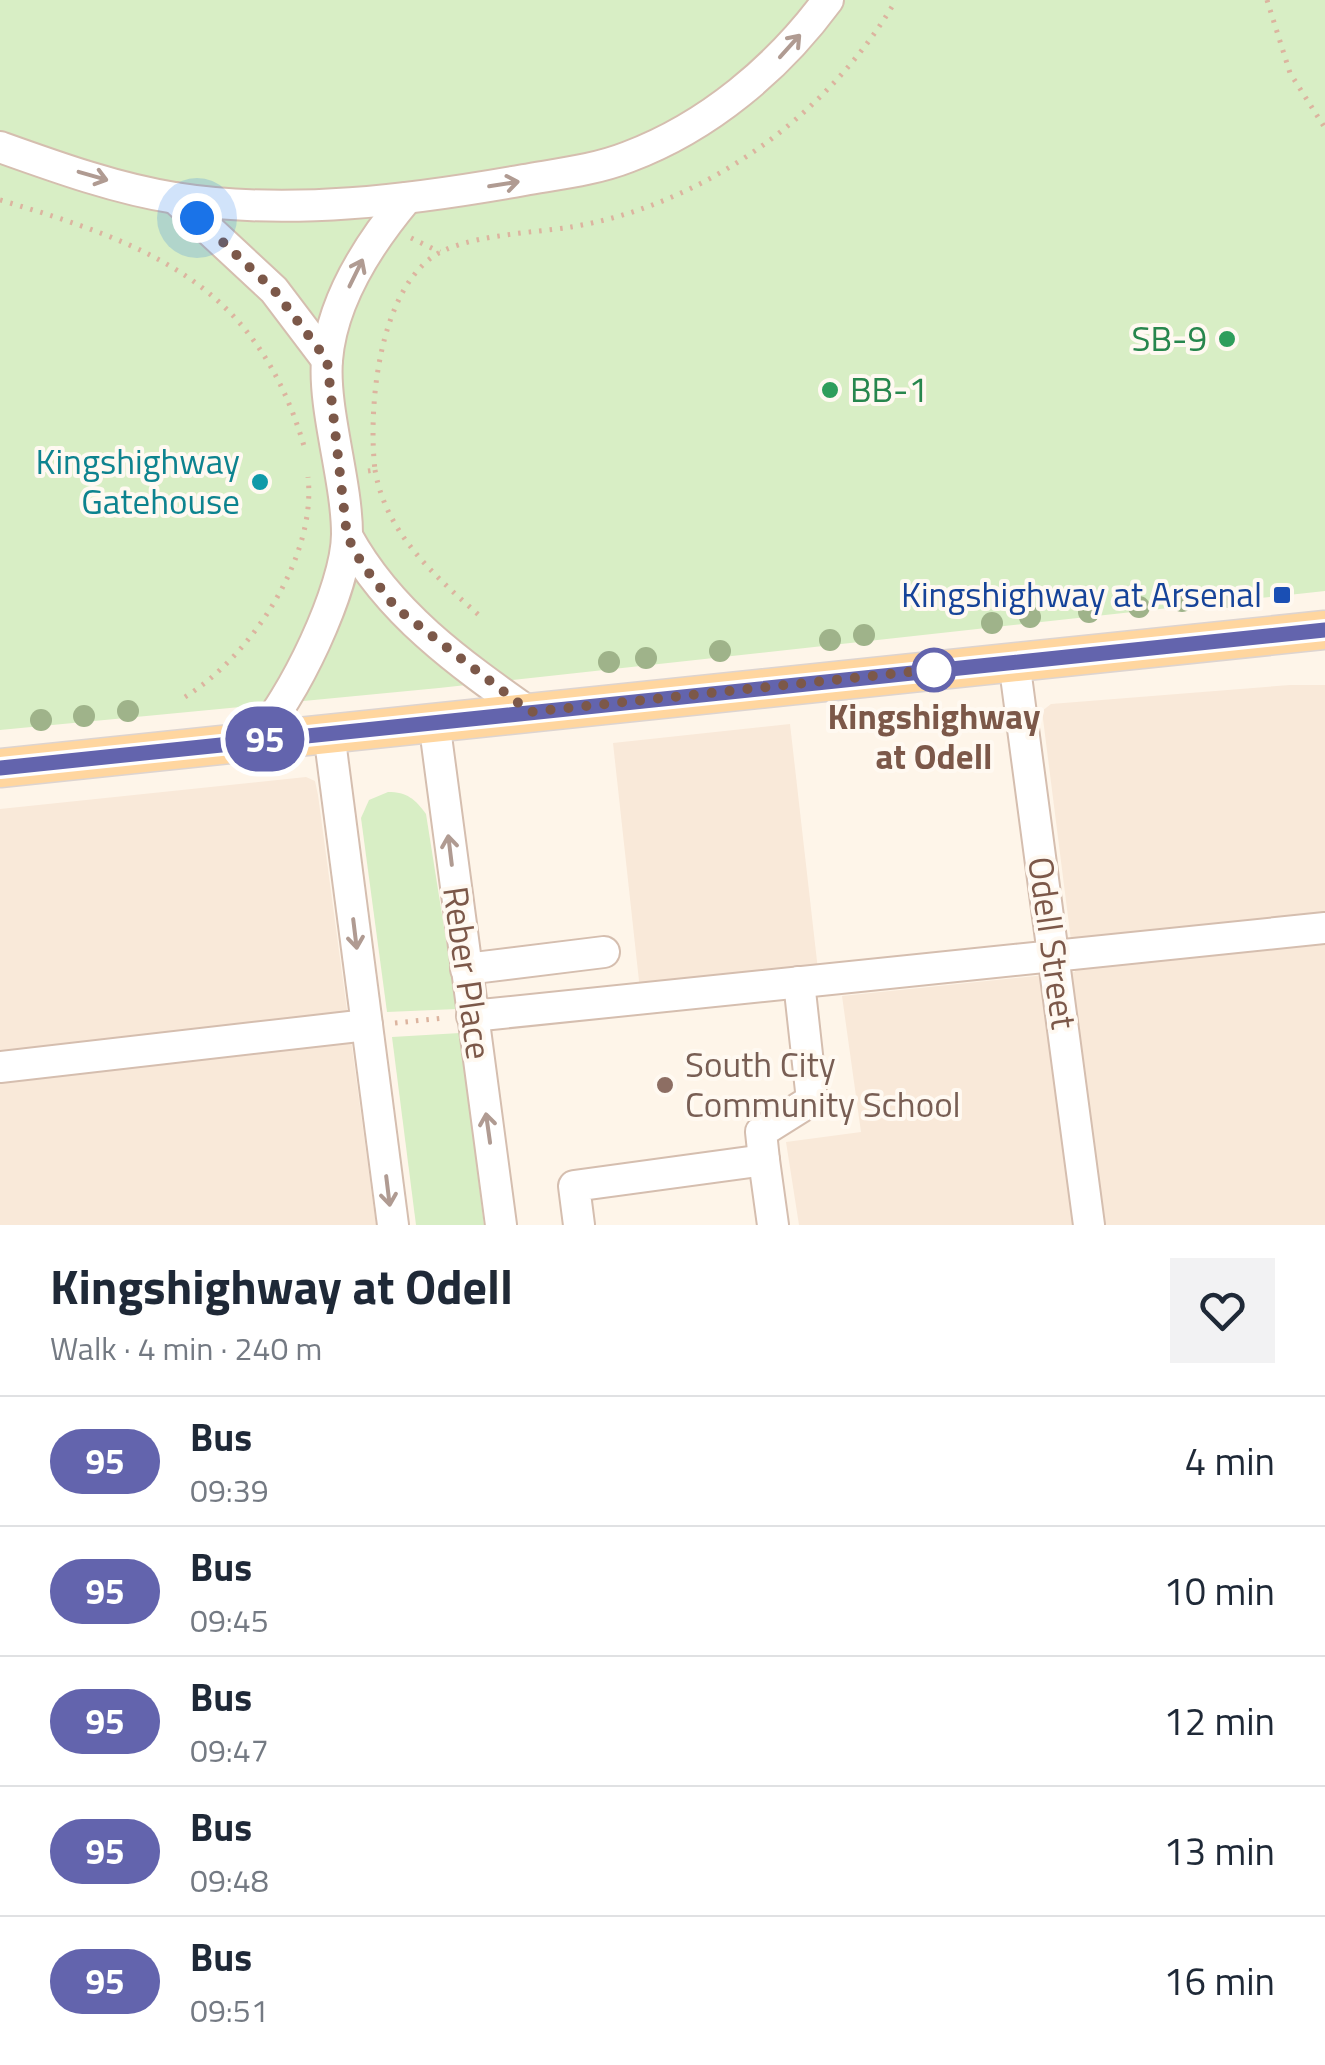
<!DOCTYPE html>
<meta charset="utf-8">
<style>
:root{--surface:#fff;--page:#f2f2f3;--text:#1f2937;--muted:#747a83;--line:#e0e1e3}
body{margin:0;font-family:"Titillium Web",sans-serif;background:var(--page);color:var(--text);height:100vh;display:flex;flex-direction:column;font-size:38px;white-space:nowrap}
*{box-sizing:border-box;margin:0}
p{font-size:32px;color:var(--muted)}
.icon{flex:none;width:55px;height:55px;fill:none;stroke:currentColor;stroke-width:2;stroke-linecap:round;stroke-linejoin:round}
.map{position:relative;height:1225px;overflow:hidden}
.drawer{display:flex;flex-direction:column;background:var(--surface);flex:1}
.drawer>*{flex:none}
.badge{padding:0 20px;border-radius:32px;font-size:35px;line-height:65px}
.you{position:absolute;width:50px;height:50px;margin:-25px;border:8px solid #fff;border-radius:50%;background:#1a73e8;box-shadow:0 0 0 15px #1a73e833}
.map>.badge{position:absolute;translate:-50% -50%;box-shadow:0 0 0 5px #fff}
.round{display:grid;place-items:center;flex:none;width:105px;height:105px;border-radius:0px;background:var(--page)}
.overview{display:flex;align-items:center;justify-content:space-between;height:170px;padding:0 50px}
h1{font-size:48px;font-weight:700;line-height:75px}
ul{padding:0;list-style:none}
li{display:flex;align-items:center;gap:30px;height:130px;padding:0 50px;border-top:2px solid var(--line)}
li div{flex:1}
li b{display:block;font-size:38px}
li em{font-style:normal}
li .badge{min-width:110px;font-weight:700;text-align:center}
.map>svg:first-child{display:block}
</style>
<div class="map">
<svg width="1325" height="1225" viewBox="0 0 1325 1225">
<rect width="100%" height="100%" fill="#fef5e9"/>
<g fill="#f9e9d9">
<path d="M1290,685H1325V1225H799L786,1142L861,1132L842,996L1075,972L1042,711L1051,704Z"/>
<path d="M790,724L818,970L640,990L613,743Z"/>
<path d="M306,777L315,781L318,795L376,1225H0V809Z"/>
</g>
<g fill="#d8eec5">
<path d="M0,0H1325V591L439,688L0,730Z"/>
<path d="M388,792C407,792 415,799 426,814L457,1009L387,1012L361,818L369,800Z"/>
<path d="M460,1033L484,1225H416L392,1037Z"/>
</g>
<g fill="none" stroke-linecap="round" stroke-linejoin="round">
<g stroke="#d5beaf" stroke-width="34">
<g id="minor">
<path d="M0,147C56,167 117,189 175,198C289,216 412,200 524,180C558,174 595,170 628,157C708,127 778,68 828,0"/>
<path d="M175,198L274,290L327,360"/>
<path d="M347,536C389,613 459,663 530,713"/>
<path d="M1014,661L1089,1225"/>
<path d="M434,721L501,1225"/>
<path d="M329,733L393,1225"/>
<path d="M255,740C292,701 347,588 347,534C347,481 323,409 327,360C332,299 370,242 407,198"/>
<path d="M466,969L604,952"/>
<path d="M472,1016L1325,928"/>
<path d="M0,1067L367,1025"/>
<path d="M764,1160L761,1132L812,1100L799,982"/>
<path d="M579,1225L574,1186L764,1160L773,1225"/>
</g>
</g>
<g stroke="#ddd4d0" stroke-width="41">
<path id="major" d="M0,768L1325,630"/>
</g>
<g stroke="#dcb49f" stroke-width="5" stroke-dasharray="2.5 8" stroke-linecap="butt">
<path d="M1267,0L1290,73L1325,128"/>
<path d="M0,200C149,244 256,284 304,446"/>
<path d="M411,238L440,252"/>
<path d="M375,470C386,534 435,576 481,617"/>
<path d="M368,471L375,470C368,409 378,298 431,258C461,235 533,233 571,227C704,205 828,116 896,0"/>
<path d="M185,697C251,656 317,557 308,477"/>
<path d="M395,1023L443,1018"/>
</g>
<use href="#minor" stroke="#fff" stroke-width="30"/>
<use href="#major" stroke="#ffd69f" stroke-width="38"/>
</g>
<g fill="#9fb38a">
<circle cx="1229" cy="597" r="11"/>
<circle cx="1182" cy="601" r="11"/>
<circle cx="1139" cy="607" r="11"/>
<circle cx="1089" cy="612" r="11"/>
<circle cx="1030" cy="617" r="11"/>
<circle cx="992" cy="623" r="11"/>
<circle cx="864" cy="635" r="11"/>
<circle cx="830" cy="640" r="11"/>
<circle cx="720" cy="651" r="11"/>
<circle cx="646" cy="658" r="11"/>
<circle cx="609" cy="662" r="11"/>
<circle cx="128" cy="711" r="11"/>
<circle cx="84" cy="716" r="11"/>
<circle cx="41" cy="720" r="11"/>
</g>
<defs><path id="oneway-shaft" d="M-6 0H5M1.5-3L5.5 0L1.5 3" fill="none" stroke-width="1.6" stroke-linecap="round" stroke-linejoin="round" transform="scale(2.5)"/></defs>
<g stroke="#b09b92">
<use href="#oneway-shaft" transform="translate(790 46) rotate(-48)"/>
<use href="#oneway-shaft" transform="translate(93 176) rotate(16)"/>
<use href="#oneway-shaft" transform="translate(504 184) rotate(-9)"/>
<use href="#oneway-shaft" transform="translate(356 273) rotate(-64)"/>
<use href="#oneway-shaft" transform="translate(450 850) rotate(-97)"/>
<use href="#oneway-shaft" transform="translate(355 934) rotate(83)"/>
<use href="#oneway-shaft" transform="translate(488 1128) rotate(-98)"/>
<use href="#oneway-shaft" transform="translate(388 1191) rotate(83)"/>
</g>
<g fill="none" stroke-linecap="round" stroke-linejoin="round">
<g stroke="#fff" stroke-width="22">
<path id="line" d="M0,768L1325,630"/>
</g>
<use href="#line" stroke="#6364ad" stroke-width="15"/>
<path stroke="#7c5849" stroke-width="10" stroke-dasharray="0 18" d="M197,218L274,290L327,360L347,536L362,564L396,608L530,712L938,669L934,670"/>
</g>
<g fill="#2e9e5b" stroke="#fff9f1" stroke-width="4">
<circle cx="1227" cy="339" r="10"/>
<circle cx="830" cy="390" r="10"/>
</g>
<circle fill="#0f9aa8" stroke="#fff9f1" stroke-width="4" cx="260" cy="482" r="10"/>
<rect fill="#1a4fb4" stroke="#fff9f1" stroke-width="4" x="1272" y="585" width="20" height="20" rx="5"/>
<circle fill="#fff" stroke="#6364ad" stroke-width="5" cx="934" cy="670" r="20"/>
<circle fill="#8d6e63" stroke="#fff9f1" stroke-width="4" cx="665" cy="1085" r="10"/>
<g text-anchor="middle" stroke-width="8" stroke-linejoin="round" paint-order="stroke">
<g font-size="35" fill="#27864d" stroke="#fff9f1" text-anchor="end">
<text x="1207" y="351">SB-9</text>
<text x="850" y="402" text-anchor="start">BB-1</text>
</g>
<g font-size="35" fill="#0d838f" stroke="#fff9f1" text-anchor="end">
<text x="240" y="474">Kingshighway<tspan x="240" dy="40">Gatehouse</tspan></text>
</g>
<g font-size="35" fill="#164399" stroke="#fff9f1" text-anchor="end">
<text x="1262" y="607">Kingshighway at Arsenal</text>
</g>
<g font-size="35" font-weight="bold" fill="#7c5849" stroke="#fff9f1">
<text x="934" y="729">Kingshighway<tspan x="934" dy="40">at Odell</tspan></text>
</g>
<g font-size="35" fill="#7c5849" stroke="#fff9f1">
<text transform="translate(1052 943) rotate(82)" y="12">Odell Street</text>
<text transform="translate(467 973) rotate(82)" y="12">Reber Place</text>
</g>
<g font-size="35" fill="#785e54" stroke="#fff9f1" text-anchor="start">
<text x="685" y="1077">South City<tspan x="685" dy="40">Community School</tspan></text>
</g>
</g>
</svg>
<div class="you" style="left:197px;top:218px"></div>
<b class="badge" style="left:265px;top:739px;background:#6364ad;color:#fff">95</b>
</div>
<section class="drawer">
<div class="overview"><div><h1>Kingshighway at Odell</h1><p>Walk · 4 min · 240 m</p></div><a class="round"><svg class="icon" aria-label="heart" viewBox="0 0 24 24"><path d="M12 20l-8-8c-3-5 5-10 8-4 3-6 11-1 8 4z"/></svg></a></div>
<ul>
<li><span class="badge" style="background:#6364ad;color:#fff">95</span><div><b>Bus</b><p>09:39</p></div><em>4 min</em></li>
<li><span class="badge" style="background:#6364ad;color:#fff">95</span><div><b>Bus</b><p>09:45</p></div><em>10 min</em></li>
<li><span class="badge" style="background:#6364ad;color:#fff">95</span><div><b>Bus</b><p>09:47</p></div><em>12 min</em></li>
<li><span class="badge" style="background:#6364ad;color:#fff">95</span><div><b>Bus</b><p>09:48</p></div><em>13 min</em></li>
<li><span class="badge" style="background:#6364ad;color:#fff">95</span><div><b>Bus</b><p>09:51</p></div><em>16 min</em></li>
</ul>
</section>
